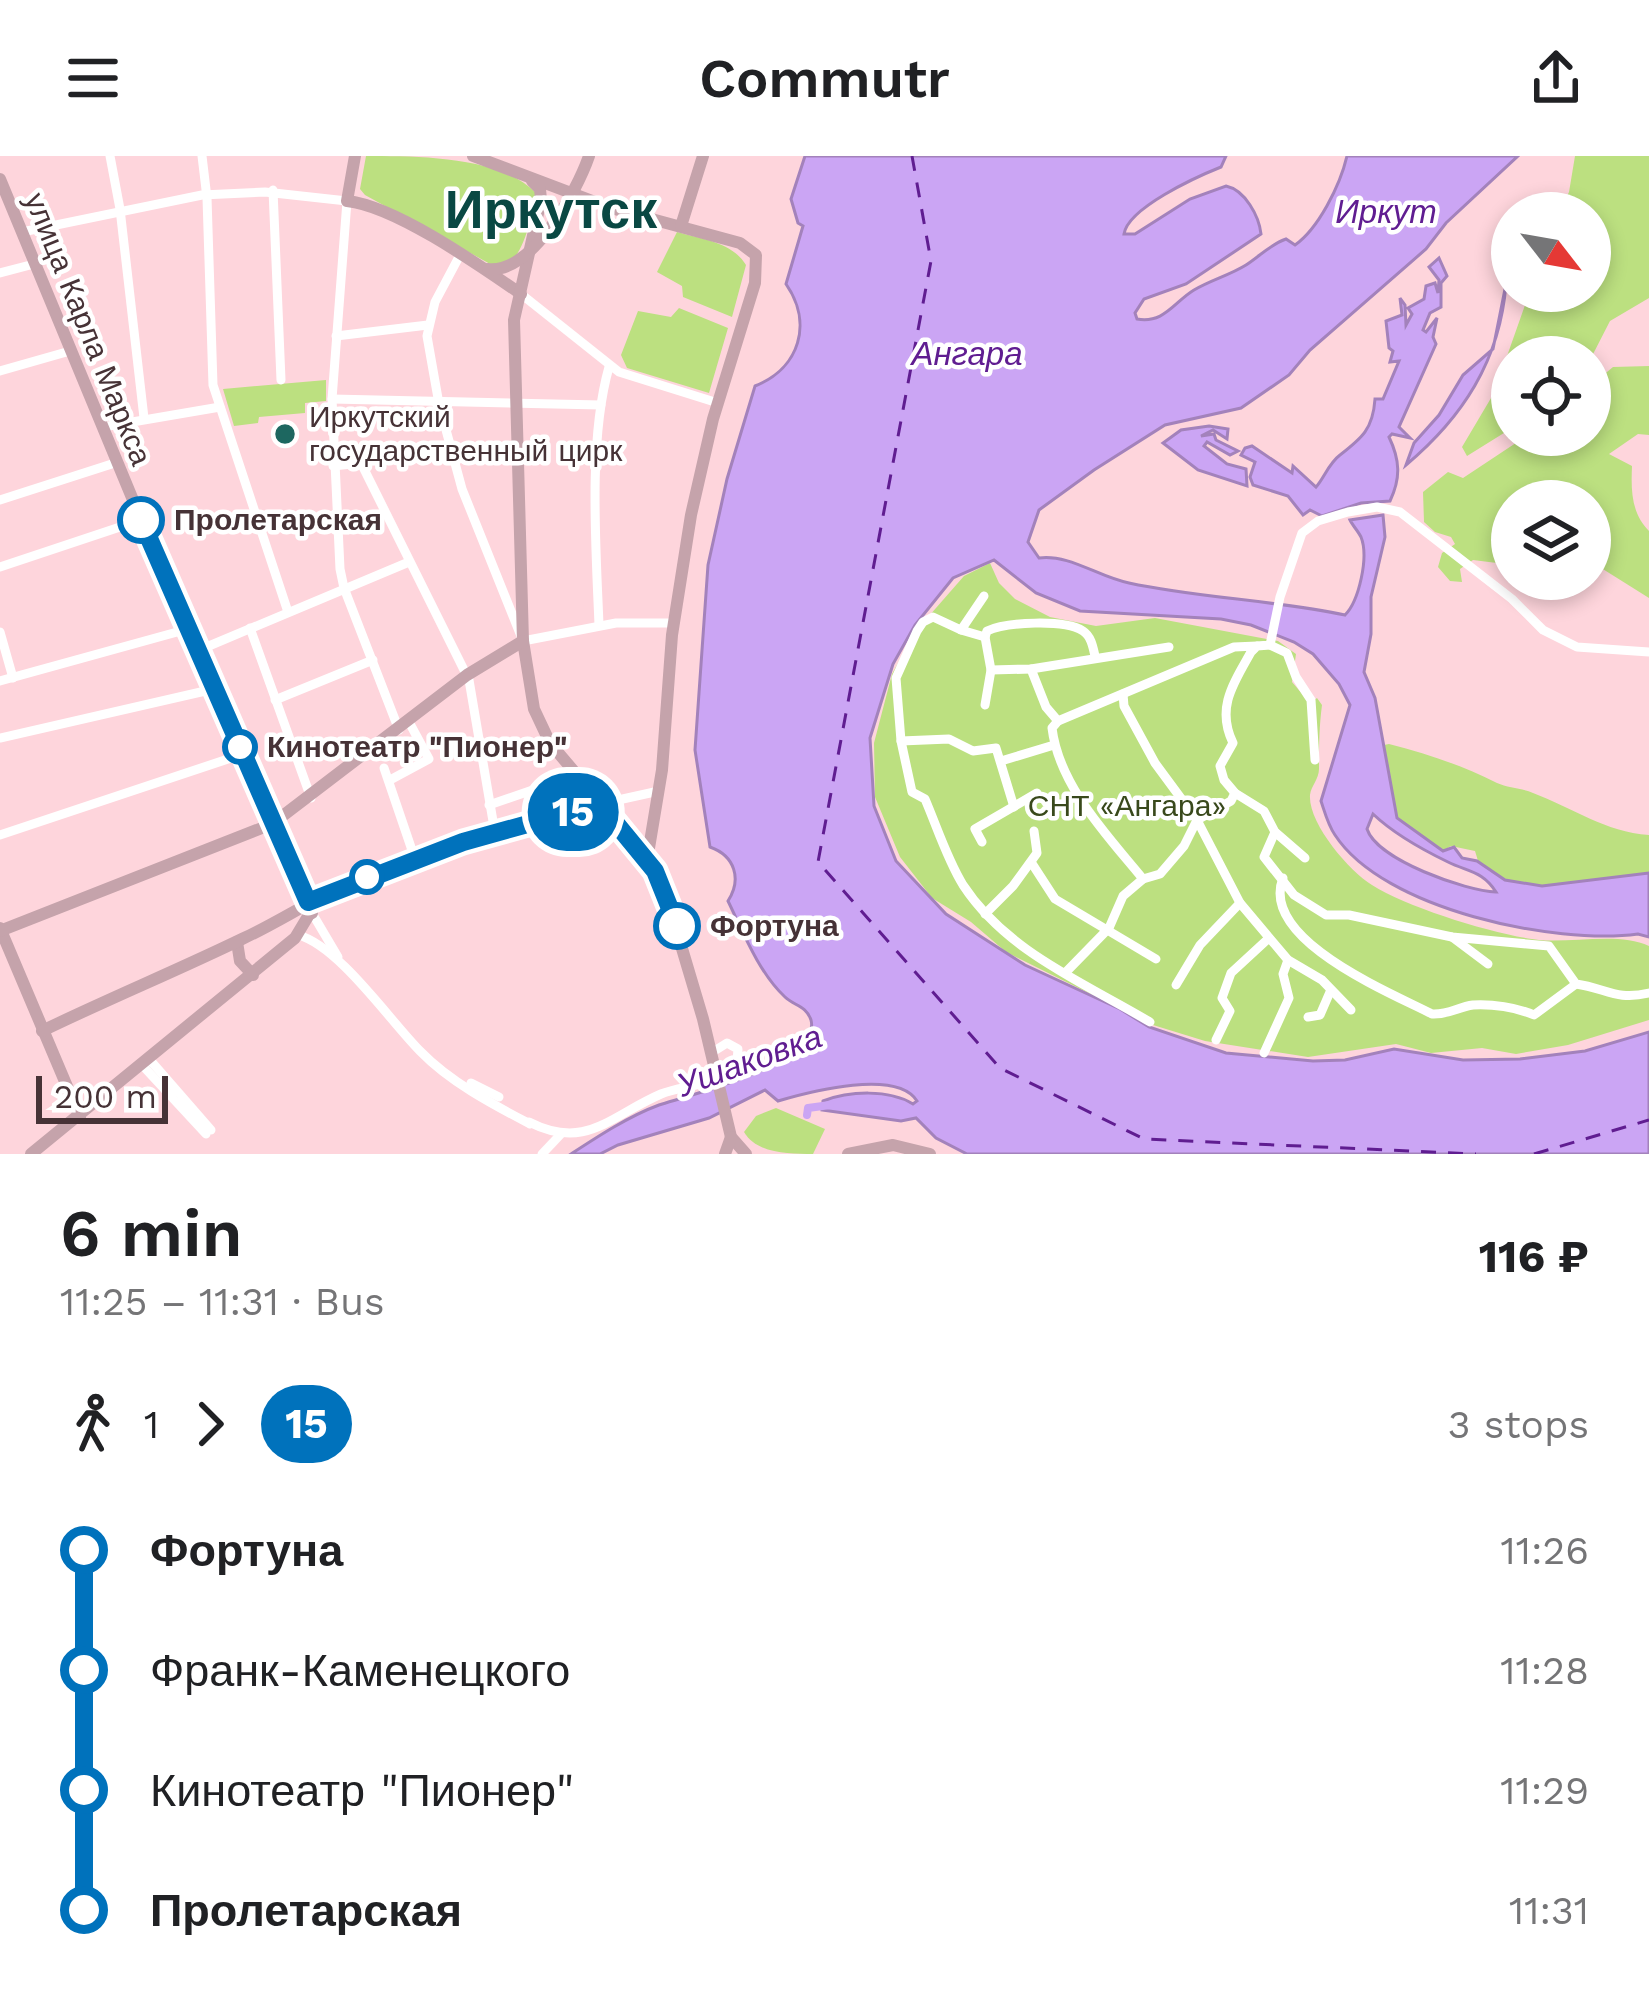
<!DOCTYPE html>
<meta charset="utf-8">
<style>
:root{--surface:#fff;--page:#f2f2f2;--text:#202124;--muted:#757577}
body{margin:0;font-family:"Work Sans",sans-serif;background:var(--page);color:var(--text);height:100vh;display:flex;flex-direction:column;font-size:45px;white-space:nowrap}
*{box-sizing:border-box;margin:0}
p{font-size:39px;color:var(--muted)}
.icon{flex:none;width:66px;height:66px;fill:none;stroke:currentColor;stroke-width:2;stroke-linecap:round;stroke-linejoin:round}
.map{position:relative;height:998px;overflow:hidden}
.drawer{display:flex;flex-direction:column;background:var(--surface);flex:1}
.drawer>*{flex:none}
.badge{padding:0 24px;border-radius:39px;font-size:42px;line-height:78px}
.needle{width:78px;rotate:121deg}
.tools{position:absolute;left:1491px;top:36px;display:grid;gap:24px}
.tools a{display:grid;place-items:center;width:120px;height:120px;border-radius:50%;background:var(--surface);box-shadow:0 6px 18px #0003;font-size:60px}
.scale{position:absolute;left:36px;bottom:30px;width:132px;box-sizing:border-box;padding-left:12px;border:6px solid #463236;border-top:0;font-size:33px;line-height:42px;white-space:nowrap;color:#463236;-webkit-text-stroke:9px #fff;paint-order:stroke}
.map>.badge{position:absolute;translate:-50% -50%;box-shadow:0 0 0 6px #fff}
.legs{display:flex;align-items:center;gap:18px;height:132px;padding:0 60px;font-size:39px}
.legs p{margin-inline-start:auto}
.head{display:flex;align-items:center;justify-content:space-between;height:204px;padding:0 60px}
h1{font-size:66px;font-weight:600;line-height:90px}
ul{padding:0 60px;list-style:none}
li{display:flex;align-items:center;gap:42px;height:120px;font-size:45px}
li i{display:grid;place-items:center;width:18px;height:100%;margin:0 15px;background:currentColor}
li i::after{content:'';width:30px;height:30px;margin:-15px;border:9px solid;border-radius:50%;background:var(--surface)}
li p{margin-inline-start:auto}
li:first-child i{background:linear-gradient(#0000 50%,currentColor 0)}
li:last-child i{background:linear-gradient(currentColor 50%,#0000 0)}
header{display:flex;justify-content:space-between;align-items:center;height:156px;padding:0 60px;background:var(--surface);font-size:54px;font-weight:600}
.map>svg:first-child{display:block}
</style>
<header><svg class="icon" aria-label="menu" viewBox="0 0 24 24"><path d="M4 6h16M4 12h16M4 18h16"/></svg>Commutr<svg class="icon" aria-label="share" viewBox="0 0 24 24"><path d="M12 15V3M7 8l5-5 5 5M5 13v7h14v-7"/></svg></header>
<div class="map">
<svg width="1649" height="998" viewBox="0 0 1649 998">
<rect width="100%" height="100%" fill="#fed5dc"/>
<g fill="#bce080">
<path d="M366,0C417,0 500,0 536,37C535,51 524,95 512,104C507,107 498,108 492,109L365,39L360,33Z"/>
<path d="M1575,0H1649V142L1610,165L1590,204V201H1512V272L1467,300L1462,291L1494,237L1530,135H1590V57H1559L1569,36Z"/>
<path d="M677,76C702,83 732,86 746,109L732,161L683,141L682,130L657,116Z"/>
<path d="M679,152L728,172L709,237L627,212L621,199L638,155L671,161Z"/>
<path d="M1649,210V279L1638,278L1609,298L1632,310C1631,334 1631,357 1649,375V442L1590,405V345H1512V383L1499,390L1497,407L1473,404L1460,413L1462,426L1450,425L1438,411L1442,397L1455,388L1451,381L1435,376L1424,366L1423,336L1448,316L1463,322L1528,279H1590V230L1613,211Z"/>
<path d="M326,224V245L305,247V257L259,261L258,267L234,270L223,233Z"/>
<path d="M990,407L999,427L1015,443L1050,461L1096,470L1155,462L1278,485L1296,498L1292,526L1310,547L1317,542L1322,549C1319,572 1319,591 1319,613C1319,623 1311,630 1310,639C1308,667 1349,715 1372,729C1408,752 1496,779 1539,784C1573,787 1620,776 1649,790V864L1568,889L1516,898L1482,892L1431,897L1396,888L1308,901L1205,885L1153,869L1006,796L971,766L932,742L900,701L875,641L874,587L892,518L915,476L964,420Z"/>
<path d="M1389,588C1428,598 1461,609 1497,627C1508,632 1522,632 1533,637C1573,652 1605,676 1649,679V717L1542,730L1504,724L1479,708L1475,695L1451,690L1443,695L1397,662L1384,589Z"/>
<path d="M776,952L825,973L813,998C789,998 757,998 744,976L756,960Z"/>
</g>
<g fill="#cba5f4" stroke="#a382bb" stroke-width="3" fill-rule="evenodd">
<path d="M805,0H1226L1221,11C1196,21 1128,52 1124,78H1135L1190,43L1226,30C1245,34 1259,60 1261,78L1186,128L1144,143L1135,157L1137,163C1164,168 1174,146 1194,134C1211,124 1230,119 1246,109C1260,100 1271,88 1286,83L1295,89C1318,73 1340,30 1347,0H1518L1446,67L1426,93L1310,194L1289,219L1241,252L1165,269L1094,314L1039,354L1028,386L1039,402C1070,398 1098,421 1129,427C1198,442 1274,444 1345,459C1359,445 1369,401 1361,381C1358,375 1353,370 1350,364L1383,359L1385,381L1371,441V478L1364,516L1375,542L1397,662L1443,695L1454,691L1462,702L1477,705L1505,724L1542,730L1649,717V781L1638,778C1555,789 1384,754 1335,679C1328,669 1325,657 1321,645L1350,549L1339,528L1313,498L1294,486L1251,469L1221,463L1080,455L1036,437L994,404L953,422L915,469L893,508L870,582L874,650L896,705L946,758L1025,809L1120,853L1149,871L1226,897L1313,905L1345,904L1394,893L1463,904L1520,903L1585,895L1649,876V998H967L936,982L916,962L901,965L822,954L823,945C849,935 889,933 913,948L917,945C897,913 812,935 778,945L765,934L709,962L618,989L600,998H571C597,981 629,960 659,949C690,939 822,907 811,864C806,849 794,850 785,841C759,817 743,776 728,745C742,723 735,700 710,691L695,594L708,409L727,323L755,230C800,212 813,167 786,128L803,70L798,67L791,43ZM1373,658C1393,677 1421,693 1448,706C1468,716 1483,715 1496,736C1466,735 1377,704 1367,673Z"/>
<path d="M1439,102L1447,120L1441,127V151L1430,157L1423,174L1426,176L1437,162L1433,181L1436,188L1399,271L1410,282L1392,278L1389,281C1400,304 1401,322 1390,345L1361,347L1322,360L1310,354L1303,359L1288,340L1253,329L1250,321L1255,306L1241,299L1245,292L1252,290L1292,317L1293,310L1316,331C1324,322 1329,307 1340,299C1362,282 1373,273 1375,243H1383L1399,205L1390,206L1393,195L1389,192L1386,165L1402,159L1400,142L1405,149L1406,169L1412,158L1408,152L1424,143L1426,130L1435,127L1438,137L1439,124L1429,111Z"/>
<path d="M1506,128C1500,205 1462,262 1406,309L1414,287L1439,259L1463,219L1493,193Z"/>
<path d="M1209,270L1228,273L1227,283L1213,274L1201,280L1214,278L1216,284L1238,295L1230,299L1207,286L1204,290L1227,308L1246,313L1247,330L1198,314L1163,287L1181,274Z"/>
</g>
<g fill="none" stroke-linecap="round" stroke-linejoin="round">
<path stroke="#cba5f4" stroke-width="8" d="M807,959L808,952L830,949"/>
<g stroke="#601d91" stroke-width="3" stroke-dasharray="15 12" stroke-linecap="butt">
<path d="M912,0L931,105L818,706L1000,912L1144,983L1476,998"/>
<path d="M1534,998L1649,964"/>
</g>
<g stroke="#fff" stroke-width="9">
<path d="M110,0L120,53L144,262"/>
<path d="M202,0L207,42L213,229L288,456"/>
<path d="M273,34L281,224"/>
<path d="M22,76L202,39L265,36L347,45L332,243L340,413L344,432L399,574"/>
<path d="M460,99L435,146L427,180L439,248L462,333L523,485L616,467H674"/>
<path d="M0,117L34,108"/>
<path d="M521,138L619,216L718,247"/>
<path d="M336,180L428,169"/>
<path d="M0,215L70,195"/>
<path d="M332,243L601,249"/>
<path d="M103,271L220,251"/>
<path d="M333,310L361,307L469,524L495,677"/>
<path d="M0,344L118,306"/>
<path d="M0,411L141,364"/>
<path d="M984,440L961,474L985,481L991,514L985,549"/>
<path d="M599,469C596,391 588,285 609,211"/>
<path d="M250,472L311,642"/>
<path d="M961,474L933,461L923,466L917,475L896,522L901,585L912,636L925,643C937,671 947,703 963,729C1007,796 1083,826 1150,866"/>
<path d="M0,476L13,522"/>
<path d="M985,481L987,475C1006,466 1064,463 1083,475C1091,480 1093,491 1095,500"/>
<path d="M1270,489L1287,497L1296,521L1311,544L1315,604"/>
<path d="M197,495L409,406"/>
<path d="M1031,513L1046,551L1058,565L1052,572C1059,630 1108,680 1143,723"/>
<path d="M991,514L1031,513L1169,491"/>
<path d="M0,525L188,473"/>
<path d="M1123,538L1124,550L1155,607L1197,664L1240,747L1288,804L1322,824L1351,854"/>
<path d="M275,544L373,504"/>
<path d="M1058,565L1234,491L1257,490"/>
<path d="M0,582L214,533"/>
<path d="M901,585L949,583L973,595L996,592L1014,651"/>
<path d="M1001,605L1054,589"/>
<path d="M384,612L415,703"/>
<path d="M390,624L429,603L409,566"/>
<path d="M600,648L659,635"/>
<path d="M489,649L576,619"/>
<path d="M1275,676L1264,701L1294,739L1326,759H1349L1452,781L1549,790L1576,828C1606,832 1616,845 1649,837"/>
<path d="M0,679L243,598"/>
<path d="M982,686L975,673L1037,637"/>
<path d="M1305,702L1275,676L1264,655L1235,637L1224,624L1220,610L1233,587C1216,552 1233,528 1251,496L1257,490L1270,489L1280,441L1302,377L1318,365L1348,356L1377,351L1400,356L1512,443L1543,474L1577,491L1649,496"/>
<path d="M1031,706L1055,743L1156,803"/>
<path d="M1283,722C1259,783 1389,836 1432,858C1448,859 1458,851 1473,849C1492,848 1516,851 1534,859L1576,828"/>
<path d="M312,757L338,801"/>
<path d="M985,758L1013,730L1037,697L1034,675"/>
<path d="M298,779C339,790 390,865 420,895C450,926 492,948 530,968"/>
<path d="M1452,781L1488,808"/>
<path d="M1067,815L1109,772L1123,740L1143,723L1160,718L1184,690L1197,664L1231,645L1235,637"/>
<path d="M1176,829L1200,789L1240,747"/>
<path d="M1308,861L1320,859L1330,836"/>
<path d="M1216,884L1230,855L1222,842L1231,817L1269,782"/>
<path d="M711,897L727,887L738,893L737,905L724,920"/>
<path d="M1264,897L1289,842L1283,818L1288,804"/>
<path d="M150,904L211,974"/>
<path d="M143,910L206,978"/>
<path d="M471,927L499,941"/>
<path d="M529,966C586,995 610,960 661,938C675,932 692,931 707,926"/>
<path d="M542,998L560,979"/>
</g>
<g stroke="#c5a3ab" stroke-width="12">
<path d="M355,0L347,45C395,50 479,109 521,138"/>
<path d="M473,0L611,52L740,87L756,99L755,127L713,263L691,359L672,479L662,614L647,704"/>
<path d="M0,23L145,373L312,757"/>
<path d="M532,25L540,33L541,44L514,164L523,485L534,553L550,587L637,690L664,732L703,863L731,981L746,998"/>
<path d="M681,70L703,0"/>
<path d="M488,113C532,118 577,35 589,0"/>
<path d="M0,772L80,961"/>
<path d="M0,775L272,668L467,519L523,485"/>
<path d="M237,786L240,805L253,819"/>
<path d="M42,875C108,843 176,815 242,783C281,765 315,741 356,725C436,694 518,671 600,648"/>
<path d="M31,998L295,782L313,752"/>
<path d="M725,998L731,981"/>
<path d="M848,998L893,989L930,998"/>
</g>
</g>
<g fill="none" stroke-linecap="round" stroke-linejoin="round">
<g stroke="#fff" stroke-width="27">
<path id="line-1" d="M141,364L308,746L463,686L600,648L655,715L677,770"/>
</g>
<use href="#line-1" stroke="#0072bc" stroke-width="18"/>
</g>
<circle fill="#1d6760" stroke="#fff" stroke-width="4.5" cx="285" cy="278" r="12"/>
<g fill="#fff" stroke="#0072bc" stroke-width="6">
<circle cx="141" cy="364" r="21"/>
<circle cx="240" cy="591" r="15"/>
<circle cx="367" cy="721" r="15"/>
<circle cx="677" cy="770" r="21"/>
</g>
<g text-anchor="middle" stroke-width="9" stroke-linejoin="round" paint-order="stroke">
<g font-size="30" fill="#463236" stroke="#fff">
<text transform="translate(88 173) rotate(68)" y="10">улица Карла Маркса</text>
</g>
<g font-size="30" fill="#463236" stroke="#fff" text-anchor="start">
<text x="309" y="271">Иркутский<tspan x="309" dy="34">государственный цирк</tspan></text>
</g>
<g font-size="30" font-weight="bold" fill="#463236" stroke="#fff" text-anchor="start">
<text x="174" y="374">Пролетарская</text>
<text x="267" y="601">Кинотеатр "Пионер"</text>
<text x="710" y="780">Фортуна</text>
</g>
<g font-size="30" fill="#39491c" stroke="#fff">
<text x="1127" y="660">СНТ «Ангара»</text>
</g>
<g font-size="33" font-style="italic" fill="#601d91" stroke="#fff">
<text x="1386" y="67">Иркут</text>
<text x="967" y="209">Ангара</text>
<text transform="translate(749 904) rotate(-20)" y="12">Ушаковка</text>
</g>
<g font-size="54" font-weight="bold" fill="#094843" stroke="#fff">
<text x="551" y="72">Иркутск</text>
</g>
</g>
</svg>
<div class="tools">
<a><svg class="needle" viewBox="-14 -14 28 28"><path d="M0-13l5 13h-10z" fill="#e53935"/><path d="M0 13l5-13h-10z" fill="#757577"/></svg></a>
<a><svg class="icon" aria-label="locate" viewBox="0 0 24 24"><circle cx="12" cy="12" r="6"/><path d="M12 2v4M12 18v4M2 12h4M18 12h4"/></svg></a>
<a><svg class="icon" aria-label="layers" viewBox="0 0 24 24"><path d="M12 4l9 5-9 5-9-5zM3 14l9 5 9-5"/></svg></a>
</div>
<div class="scale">200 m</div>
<b class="badge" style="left:573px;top:656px;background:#0072bc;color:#fff">15</b>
</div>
<section class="drawer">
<div class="head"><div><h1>6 min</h1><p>11:25 – 11:31 · Bus</p></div><b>116 ₽</b></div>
<div class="legs"><svg class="icon" aria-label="walk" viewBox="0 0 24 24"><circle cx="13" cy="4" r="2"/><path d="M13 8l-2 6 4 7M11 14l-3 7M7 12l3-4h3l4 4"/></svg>1<svg class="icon" aria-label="forward" viewBox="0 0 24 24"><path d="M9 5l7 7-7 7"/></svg><b class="badge" style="background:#0072bc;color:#fff">15</b><p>3 stops</p></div>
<ul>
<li><i style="color:#0072bc"></i><b>Фортуна</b><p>11:26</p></li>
<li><i style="color:#0072bc"></i><span>Франк-Каменецкого</span><p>11:28</p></li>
<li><i style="color:#0072bc"></i><span>Кинотеатр &quot;Пионер&quot;</span><p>11:29</p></li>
<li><i style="color:#0072bc"></i><b>Пролетарская</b><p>11:31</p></li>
</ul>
</section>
